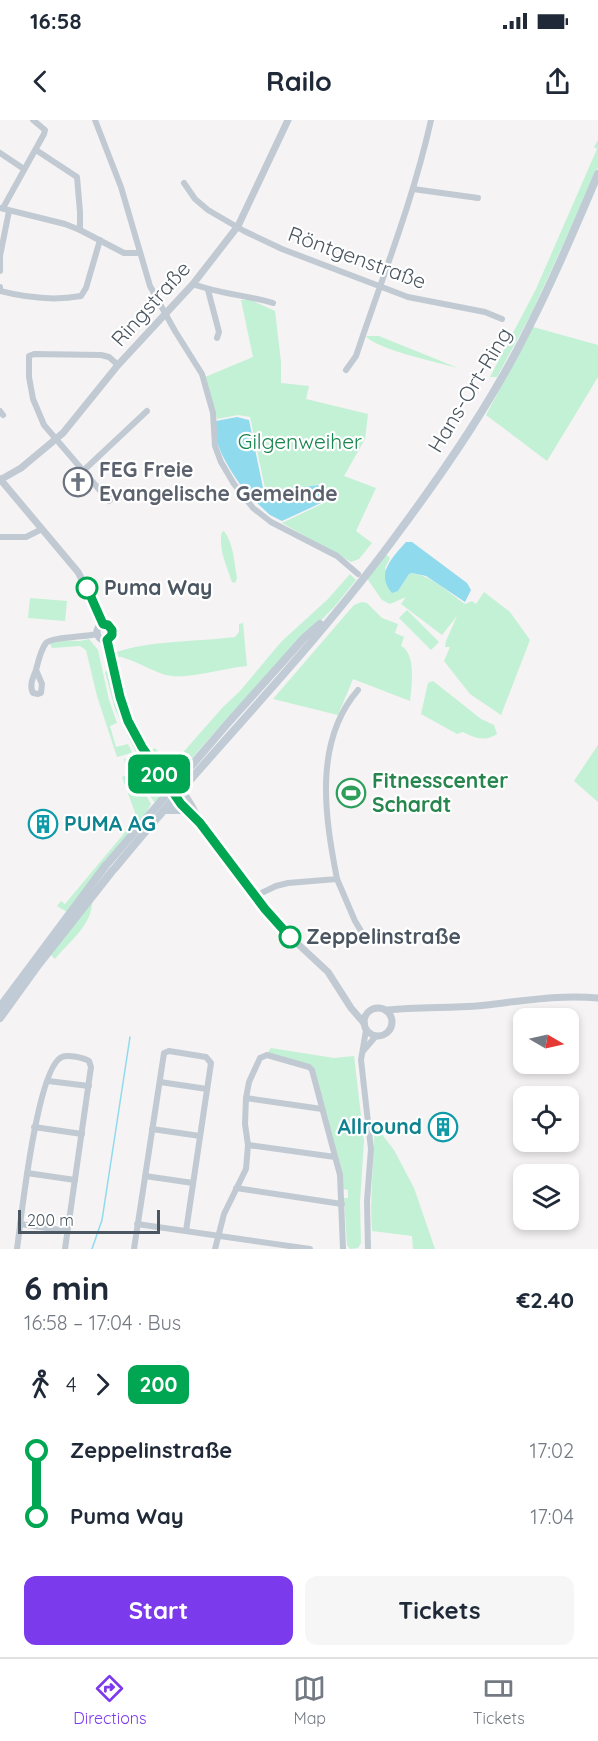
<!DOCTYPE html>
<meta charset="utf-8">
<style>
:root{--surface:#fff;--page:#f6f6f7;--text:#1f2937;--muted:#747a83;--line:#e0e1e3;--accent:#7c3aed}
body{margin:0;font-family:Quicksand,sans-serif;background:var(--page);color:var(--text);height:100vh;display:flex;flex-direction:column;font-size:22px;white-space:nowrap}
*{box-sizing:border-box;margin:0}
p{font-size:20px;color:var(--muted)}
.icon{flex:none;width:33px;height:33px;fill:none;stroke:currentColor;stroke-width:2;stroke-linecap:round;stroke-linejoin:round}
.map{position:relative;height:1129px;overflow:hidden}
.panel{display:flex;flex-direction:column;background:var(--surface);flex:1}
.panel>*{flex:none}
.badge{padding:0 12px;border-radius:9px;font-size:21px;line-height:39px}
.needle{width:39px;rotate:99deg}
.fabs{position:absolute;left:513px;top:888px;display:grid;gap:12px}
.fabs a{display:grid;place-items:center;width:66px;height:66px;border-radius:12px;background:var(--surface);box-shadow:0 3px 9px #0003;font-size:30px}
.scale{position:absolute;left:18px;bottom:15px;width:142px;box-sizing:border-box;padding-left:6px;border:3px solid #4a5661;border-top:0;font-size:16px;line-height:21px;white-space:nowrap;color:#4a5661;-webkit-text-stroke:4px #fff;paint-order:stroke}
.map>.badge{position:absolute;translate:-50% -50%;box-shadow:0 0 0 3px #fff}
.legs{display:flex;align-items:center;gap:9px;height:66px;padding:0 24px;font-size:20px}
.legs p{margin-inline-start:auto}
.head{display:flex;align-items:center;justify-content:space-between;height:102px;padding:0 24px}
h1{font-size:33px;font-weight:800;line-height:45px}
.action{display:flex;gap:12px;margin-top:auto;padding:12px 24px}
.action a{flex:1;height:69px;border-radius:12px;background:var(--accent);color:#fff;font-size:24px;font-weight:800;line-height:69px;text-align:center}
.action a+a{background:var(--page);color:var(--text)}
ul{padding:0 24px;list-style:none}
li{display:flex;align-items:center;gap:21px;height:66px;font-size:22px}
li i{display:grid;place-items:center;width:9px;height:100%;margin:0 8px;background:currentColor}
li i::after{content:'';width:15px;height:15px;margin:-8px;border:4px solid;border-radius:50%;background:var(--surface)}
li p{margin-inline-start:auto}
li:first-child i{background:linear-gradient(#0000 50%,currentColor 0)}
li:last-child i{background:linear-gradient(currentColor 50%,#0000 0)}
.status{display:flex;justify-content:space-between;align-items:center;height:42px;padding:0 30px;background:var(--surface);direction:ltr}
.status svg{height:16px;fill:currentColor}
header{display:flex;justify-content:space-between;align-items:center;height:78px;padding:0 24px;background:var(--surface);font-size:27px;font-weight:800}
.tabs{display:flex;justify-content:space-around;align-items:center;height:84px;border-top:2px solid var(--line);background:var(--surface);font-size:16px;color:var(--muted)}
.tabs a{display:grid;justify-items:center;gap:3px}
.tabs .active{color:var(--accent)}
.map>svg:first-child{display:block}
</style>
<div class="status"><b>16:58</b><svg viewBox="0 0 49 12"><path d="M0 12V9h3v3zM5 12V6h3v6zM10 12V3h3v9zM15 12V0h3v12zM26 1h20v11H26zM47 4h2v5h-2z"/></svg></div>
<header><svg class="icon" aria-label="back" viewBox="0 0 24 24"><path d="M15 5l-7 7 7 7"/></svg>Railo<svg class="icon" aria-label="share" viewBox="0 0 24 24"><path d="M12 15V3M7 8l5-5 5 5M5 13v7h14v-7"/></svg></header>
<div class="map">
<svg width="598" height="1129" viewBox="0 0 598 1129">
<rect width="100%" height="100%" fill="#f5f3f3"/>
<g fill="#c3f1d5">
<path d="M598,20V47L585,77L532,192L497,257H490L536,169L597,29L594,27Z"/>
<path d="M241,180H251L275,191L281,242V263L309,266L306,279L368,294L365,319L344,356L376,368L356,411L372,423L359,439L351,442L282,403L326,382L321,364L266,373L250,297L238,295L217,299L205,257L253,237Z"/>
<path d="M533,207L598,225V257L547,341L486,295Z"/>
<path d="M366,216H379L458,248C440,243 375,229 366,216Z"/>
<path d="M224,411C234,424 234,443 237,458L235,463L232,462C227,447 218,428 222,412Z"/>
<path d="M384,433L390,438L385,448L398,471L409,454L412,453C433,457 448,472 465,484L472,481L476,484L484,472L510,492L530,520L501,595L470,574L444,541L450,527H445L446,521L457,496L442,515L401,484L406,477L390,484L382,480L366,457Z"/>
<path d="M350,454L356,460L335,486L228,597L185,646L182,649L166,648L152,630L155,628L164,639L170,642L179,637L223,587L240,571L281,522L328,479Z"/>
<path d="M30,478L67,481L65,501L28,498Z"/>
<path d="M362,482L367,483L382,498L398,504L395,513L404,517L401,526C416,533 412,567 410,581L353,559L338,595L273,579L354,485Z"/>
<path d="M407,490L439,522L431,530L399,498Z"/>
<path d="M243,503L247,546C226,548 192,558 172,556C153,554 135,538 115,536L114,533C150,520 198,522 235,517L239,512V504Z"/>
<path d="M89,519L98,530L109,580L117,603L110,606L116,627L128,624L132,632L131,633L117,637L97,576L86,530L80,526L52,528L50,524L54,520L80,521Z"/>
<path d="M108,551L117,585L130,615L163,665L162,675L155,683L146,670L138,637L115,589L105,552Z"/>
<path d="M433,561L481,599L494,605L497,614C485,622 474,618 463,612L457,614L421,594L428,563Z"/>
<path d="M598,625V682L574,661Z"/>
<path d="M134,636L142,668L151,684L148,689L149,691L67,792L57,786L61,781L65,784L137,698L122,657L127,655L124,639Z"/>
<path d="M92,781C93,804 69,822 55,839L50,834Z"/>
<path d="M271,928L334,938L354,936L364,1021L360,1082L361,1123L358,1128L350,1129L347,1125L344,1078H348V1070L343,1069L315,952L269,933L268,932Z"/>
<path d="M374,1004L394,1030L414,1068L435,1129H413L412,1116L372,1111C369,1075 375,1039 374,1004Z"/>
</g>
<g fill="#90daee">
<path d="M237,297L249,300L263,368L246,373C234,355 210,324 216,301Z"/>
<path d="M318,365L321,368L323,382L282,401L270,395L257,383L296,368Z"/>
<path d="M406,422H412L467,463L471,470L465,482L426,456L412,453L409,454L398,471L392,473C375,453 393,437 406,422Z"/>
</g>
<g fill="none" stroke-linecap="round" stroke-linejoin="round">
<path stroke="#90daee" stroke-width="1.5" d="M92,1129L102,1100L130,917"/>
<g stroke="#c1cad2" stroke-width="6">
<path d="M95,0L121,67L150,166L175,211L202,254L213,293L215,326L221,342L234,364L253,388L271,402L337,436L358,454"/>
<path d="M36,30L77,57L80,92V110"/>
<path d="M0,33L24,49"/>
<path d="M184,63L195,79L208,90L244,111L282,129L408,177L485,192L502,199"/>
<path d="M413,69L478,78"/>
<path d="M0,88L65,104L80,110L124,133H140"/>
<path d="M3,88L44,14L45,10L33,0"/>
<path d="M0,151V136L9,91"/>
<path d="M193,164C219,174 247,175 273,183"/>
<path d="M0,167V171C27,178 54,181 81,176L86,168L100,120"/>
<path d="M208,170L219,212L217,218"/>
<path d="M346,250L356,236C382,158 413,81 431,0"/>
<path d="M0,291L3,295"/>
<path d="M83,351L147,291"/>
<path d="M116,375L109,381L44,305L33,279L29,257V236L34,234L101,235L109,237L118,245"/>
<path d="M0,417H26L42,409"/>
<path d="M36,550L42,564L41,573L38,574L33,573C29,565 33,558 36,550C38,542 41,529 46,523C51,517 86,517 97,514"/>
<path d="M337,759L355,801L364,816"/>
<path d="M255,776L276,766L288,763L337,759C325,697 313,622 358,570"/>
<path d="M366,910L361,940L371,1029L367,1081L368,1129"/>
<path d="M364,930L376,916"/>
<path d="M48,961L89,966"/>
<path d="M160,962L207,969"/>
<path d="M246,978L322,989"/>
<path d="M34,1007L82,1014"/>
<path d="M152,1009L200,1016"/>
<path d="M248,1025L335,1037"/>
<path d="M27,1053L75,1060"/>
<path d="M145,1056L193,1063"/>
<path d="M236,1068L342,1084"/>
<path d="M20,1104L67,1111"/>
<path d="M137,1104L310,1129"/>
<path d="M17,1129C21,1099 37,947 62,937C68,934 84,938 89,941L91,947L65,1129"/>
<path d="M134,1129L164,933L169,931L206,937L211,943L186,1111"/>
<path d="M215,1129L224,1094L246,1049L248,1025L245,1004L246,978L249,962L260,938L267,935L309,947L312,950L340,1055L343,1129"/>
</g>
<g stroke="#c1cad2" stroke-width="7">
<path d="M0,359L78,452L96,487L103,504"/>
<path d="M0,360L21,348L63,313L118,245L193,164L238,106L288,0"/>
<circle cx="105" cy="512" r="8"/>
<path d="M107,520L120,577L128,601L157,651L181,684L200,703L265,789L299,825L328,852L351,888L364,903"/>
<path d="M153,642C171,651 193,684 200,703"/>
<circle cx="378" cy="902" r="14"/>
<path d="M387,890C417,887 447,888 476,886C517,882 557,874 598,878"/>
</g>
<g stroke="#c1cbd6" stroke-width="8">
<path d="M166,651L179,652L189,649"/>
<path d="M165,690H186"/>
<path d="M108,743L228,603L304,518L320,504"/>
<path d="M115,748C207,635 312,531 398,413C447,347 495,277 531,203C556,154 577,104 598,54"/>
<path d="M0,887L106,745"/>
<path d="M0,898L39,844L113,750"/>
</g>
</g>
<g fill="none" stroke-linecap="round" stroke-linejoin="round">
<g stroke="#fff" stroke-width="14">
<path id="line-1" d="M87,468L103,504L108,505L112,510V515L107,520L120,577L128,601L142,627L181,684L200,703L265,789L290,817"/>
</g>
<use href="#line-1" stroke="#00a651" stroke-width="9"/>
</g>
<defs>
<g id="church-ring" transform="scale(1.5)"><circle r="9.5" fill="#fff" stroke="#6b7280" stroke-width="1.5"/><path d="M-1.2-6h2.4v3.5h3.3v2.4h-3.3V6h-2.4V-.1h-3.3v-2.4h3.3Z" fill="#6b7280"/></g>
<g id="stadium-ring" transform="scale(1.5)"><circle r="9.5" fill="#fff" stroke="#2e9e5b" stroke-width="1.5"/><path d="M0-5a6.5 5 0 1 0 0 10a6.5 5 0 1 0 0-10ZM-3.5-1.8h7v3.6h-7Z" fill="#2e9e5b"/></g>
<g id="building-ring" transform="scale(1.5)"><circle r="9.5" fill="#fff" stroke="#0f9aa8" stroke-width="1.5"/><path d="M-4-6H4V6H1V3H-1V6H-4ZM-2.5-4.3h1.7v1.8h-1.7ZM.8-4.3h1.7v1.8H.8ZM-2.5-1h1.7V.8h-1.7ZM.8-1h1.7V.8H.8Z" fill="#0f9aa8"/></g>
</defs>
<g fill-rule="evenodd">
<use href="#church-ring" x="78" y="362"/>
<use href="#stadium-ring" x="351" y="673"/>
<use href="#building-ring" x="43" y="704"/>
<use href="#building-ring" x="443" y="1007"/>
</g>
<g fill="#fff" stroke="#00a651" stroke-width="3">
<circle cx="87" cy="468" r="10"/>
<circle cx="290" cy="817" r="10"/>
</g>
<g text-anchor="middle" stroke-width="4.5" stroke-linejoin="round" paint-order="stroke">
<g font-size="21" fill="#4a5661" stroke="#fff">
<text transform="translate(357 138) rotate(20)" y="7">Röntgenstraße</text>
<text transform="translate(151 184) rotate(-48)" y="7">Ringstraße</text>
<text transform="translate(470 270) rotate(-59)" y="7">Hans-Ort-Ring</text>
</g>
<g font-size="21" fill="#17864f" stroke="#fff">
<text x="300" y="329">Gilgenweiher</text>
</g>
<g font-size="21" font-weight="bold" fill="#5b616d" stroke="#fff" text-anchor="start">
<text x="99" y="357">FEG Freie<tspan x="99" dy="24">Evangelische Gemeinde</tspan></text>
</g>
<g font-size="21" font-weight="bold" fill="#4a5661" stroke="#fff" text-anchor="start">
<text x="104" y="475">Puma Way</text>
<text x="306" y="824">Zeppelinstraße</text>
</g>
<g font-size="21" font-weight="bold" fill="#27864d" stroke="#fff" text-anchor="start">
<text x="372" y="668">Fitnesscenter<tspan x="372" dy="24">Schardt</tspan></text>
</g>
<g font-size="21" font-weight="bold" fill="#0d838f" stroke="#fff" text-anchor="start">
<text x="64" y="711">PUMA AG</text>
<text x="422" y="1014" text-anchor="end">Allround</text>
</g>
</g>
</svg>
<div class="fabs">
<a><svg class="needle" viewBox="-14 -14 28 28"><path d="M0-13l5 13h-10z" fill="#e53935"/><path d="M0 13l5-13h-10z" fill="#747a83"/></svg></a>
<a><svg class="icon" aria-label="locate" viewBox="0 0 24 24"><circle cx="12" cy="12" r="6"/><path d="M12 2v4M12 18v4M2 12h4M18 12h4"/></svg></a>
<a><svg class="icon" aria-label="layers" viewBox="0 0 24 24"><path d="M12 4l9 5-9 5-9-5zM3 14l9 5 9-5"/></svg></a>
</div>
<div class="scale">200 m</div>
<b class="badge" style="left:159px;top:654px;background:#00a651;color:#fff">200</b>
</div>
<section class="panel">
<div class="head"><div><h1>6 min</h1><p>16:58 – 17:04 · Bus</p></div><b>€2.40</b></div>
<div class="legs"><svg class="icon" aria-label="walk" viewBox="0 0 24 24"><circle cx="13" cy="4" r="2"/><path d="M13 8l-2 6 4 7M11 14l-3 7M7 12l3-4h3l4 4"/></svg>4<svg class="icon" aria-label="forward" viewBox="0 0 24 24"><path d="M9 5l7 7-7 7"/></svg><b class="badge" style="background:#00a651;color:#fff">200</b></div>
<ul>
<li><i style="color:#00a651"></i><b>Zeppelinstraße</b><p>17:02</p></li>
<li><i style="color:#00a651"></i><b>Puma Way</b><p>17:04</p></li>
</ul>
<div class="action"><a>Start</a><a>Tickets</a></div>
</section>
<nav class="tabs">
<a class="active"><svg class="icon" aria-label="directions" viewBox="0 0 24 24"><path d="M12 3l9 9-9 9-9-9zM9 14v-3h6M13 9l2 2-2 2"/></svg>Directions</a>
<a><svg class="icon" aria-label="map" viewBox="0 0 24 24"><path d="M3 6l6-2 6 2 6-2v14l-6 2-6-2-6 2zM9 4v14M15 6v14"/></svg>Map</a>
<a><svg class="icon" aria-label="tickets" viewBox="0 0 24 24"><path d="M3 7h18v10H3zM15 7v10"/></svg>Tickets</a>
</nav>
